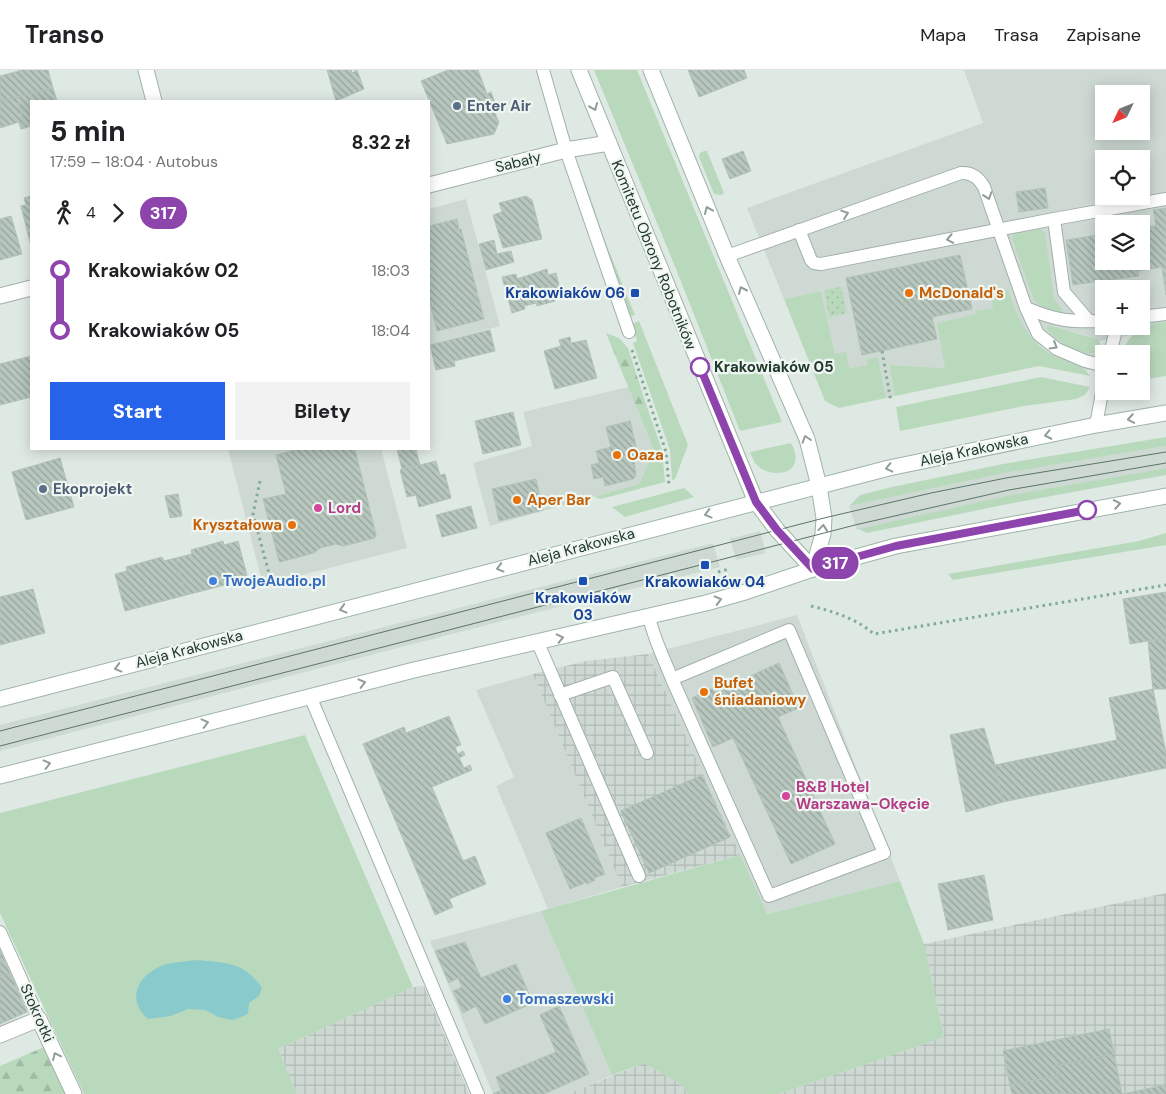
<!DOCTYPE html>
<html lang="pl">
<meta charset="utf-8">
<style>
:root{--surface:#fff;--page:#f2f2f2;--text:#202124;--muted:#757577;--line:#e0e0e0;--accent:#2563eb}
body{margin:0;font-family:"DM Sans",sans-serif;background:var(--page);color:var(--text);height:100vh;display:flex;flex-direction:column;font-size:19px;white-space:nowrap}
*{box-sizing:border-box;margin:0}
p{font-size:16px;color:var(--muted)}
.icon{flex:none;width:28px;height:28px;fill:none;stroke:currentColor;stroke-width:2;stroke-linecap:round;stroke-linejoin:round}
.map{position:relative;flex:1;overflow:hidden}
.details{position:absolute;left:30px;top:30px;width:400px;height:350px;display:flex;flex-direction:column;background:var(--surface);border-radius:0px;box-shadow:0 2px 12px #0003}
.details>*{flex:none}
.badge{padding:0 10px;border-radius:16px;font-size:18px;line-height:32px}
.needle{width:32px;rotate:227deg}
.controls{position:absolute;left:1095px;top:15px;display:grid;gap:10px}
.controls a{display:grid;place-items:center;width:55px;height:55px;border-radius:0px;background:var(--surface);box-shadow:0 2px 12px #0003;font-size:25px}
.map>.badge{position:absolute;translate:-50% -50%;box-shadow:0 0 0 2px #fff}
.legs{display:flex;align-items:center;gap:8px;height:55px;padding:0 20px;font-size:16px}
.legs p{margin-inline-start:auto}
.headline{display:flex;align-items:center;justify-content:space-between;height:85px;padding:0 20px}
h1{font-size:28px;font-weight:800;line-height:38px}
.cta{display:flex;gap:10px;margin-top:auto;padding:10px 20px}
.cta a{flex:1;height:58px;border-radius:0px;background:var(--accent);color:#fff;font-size:20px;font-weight:800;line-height:58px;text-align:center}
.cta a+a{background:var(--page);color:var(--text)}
ul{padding:0 20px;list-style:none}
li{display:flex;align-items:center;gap:18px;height:60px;font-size:19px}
li i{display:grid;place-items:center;width:8px;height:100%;margin:0 6px;background:currentColor}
li i::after{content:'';width:12px;height:12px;margin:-6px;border:4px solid;border-radius:50%;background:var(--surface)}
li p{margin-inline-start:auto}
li:first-child i{background:linear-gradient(#0000 50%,currentColor 0)}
li:last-child i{background:linear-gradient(currentColor 50%,#0000 0)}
header{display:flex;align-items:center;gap:30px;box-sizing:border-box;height:70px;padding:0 25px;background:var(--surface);border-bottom:1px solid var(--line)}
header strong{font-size:24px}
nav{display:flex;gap:28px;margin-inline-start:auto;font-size:18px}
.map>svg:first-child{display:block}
</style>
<header>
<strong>Transo</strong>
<nav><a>Mapa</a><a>Trasa</a><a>Zapisane</a></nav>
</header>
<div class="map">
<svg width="1166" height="1024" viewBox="0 0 1166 1024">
<defs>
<pattern id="industrial-grid" width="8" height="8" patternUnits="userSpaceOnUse" patternTransform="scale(1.25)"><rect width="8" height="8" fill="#cdd9d2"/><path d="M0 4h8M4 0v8" fill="none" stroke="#b0bbb5"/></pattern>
<pattern id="forest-firs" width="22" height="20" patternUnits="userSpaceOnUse" patternTransform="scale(1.25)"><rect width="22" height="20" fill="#b9d9bd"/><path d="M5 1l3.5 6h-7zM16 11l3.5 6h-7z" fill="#9fbba3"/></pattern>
<pattern id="park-dots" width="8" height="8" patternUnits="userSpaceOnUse" patternTransform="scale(1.25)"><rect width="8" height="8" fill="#b9d9bd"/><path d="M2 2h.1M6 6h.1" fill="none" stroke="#9fbba3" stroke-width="1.8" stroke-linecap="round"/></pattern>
<pattern id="building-back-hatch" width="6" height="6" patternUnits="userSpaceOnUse" patternTransform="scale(1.25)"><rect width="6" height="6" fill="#b7c7be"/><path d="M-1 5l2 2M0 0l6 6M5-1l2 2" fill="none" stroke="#94a39b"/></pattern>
</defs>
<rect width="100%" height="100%" fill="#dfe9e3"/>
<g fill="#cdd9d2" fill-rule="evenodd">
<path d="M964,0H1166V252L1149,255L1135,264L1099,271L1097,269L1082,264L1049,255V261L1061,272L1078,281L1092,284L1097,283L1087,301L1056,286L1034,271L1022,257L1016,243L993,238L977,241V244L945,298L889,295L895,326L886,328L878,287L868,295L849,298L835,284L821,221L784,229L747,138L983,53ZM1104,24H1141V61H1104ZM1104,89H1141V126H1104ZM1104,154H1141V191H1104ZM1104,219H1141V256H1104Z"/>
<path d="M466,129L500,256L429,275V139Z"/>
<path d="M628,317L654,381L639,414L490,456L473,393L532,376L523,342Z"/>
<path d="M1166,376V398L1010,425L857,460L849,436L1005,403Z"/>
<path d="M228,379H381L407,478L263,515Z"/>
<path d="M760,461L766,483L736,490L730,467L733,468Z"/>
<path d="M713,473L720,497L506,550L0,681V655Z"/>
<path d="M797,545L900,811L766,844L648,584Z"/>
<path d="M533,604L622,817L548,839L496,716L514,707L476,620Z"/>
<path d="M541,841L612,1005L567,1024H493L430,871Z"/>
</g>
<g fill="url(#industrial-grid)">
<path d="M648,584L740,785L622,817L533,604L586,591Z"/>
<path d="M1166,823V1024H779L944,967L924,874Z"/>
<path d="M424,916L469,1024H297L278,979L413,917Z"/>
<path d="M644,993L682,1015L688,1024H567Z"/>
</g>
<g fill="#b9d9bd">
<path d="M594,0H637L782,352L740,361L676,199Z"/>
<path d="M704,81H707L724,123L721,125L714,124L699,87L700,83Z"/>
<path d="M584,113L586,115L605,171L635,245L630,246Z"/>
<path d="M1040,159L1045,163L1054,229L1063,241L1061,243L1042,237L1034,230L1012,168L1014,164Z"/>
<path d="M1008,220C1018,250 1027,272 1057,287C1069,292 1083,294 1090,306L1039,296L895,326L889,295L945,298L937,253L977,244L976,241L993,238L991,223Z"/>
<path d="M821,221L835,284L846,282L849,298L867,295V289L878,287L886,328L839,338L825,331L784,229Z"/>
<path d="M639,251L688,375L675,409L672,410L670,380L633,273L637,271L632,254Z"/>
<path d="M1166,252V306L1141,310V284H1121C1131,261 1143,255 1166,252Z"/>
<path d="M1049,255L1097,269C1102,274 1101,278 1097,283C1078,286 1057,272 1046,258Z"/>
<path d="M1041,307L1090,317L1085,325L1076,329L1024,336L900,361L896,337Z"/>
<path d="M647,337L662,380L665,412L601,429L597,428L596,426L639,414L654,381L638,341Z"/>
<path d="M1166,367V376L1005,403L849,436L860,425L892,417L1003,394Z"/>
<path d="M791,373C794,379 797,385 795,392C791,407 767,405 758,396C754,393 752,387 750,382Z"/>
<path d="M1166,398V405L1013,433L867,463L859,459L1010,425Z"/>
<path d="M684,418L694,427L625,447L612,437Z"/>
<path d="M1166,463V475L953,510L948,504L1139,471Z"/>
<path d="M305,665L413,917L278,979L297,1024H84L0,843V743Z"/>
<path d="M740,785L767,844L900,811L924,874L944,967L779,1024H688L682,1015L644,993L612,1005L541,841Z"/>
</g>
<g fill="url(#forest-firs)">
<path d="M606,263L619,268L628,278L647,337L638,341Z"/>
<path d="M44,977L65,1024H0V996Z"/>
</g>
<path fill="url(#park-dots)" d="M841,217L847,243L829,247L824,220Z"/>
<path fill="#89cbcc" d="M198,890C227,893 244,892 262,918L259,926L249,933L248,944L233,950L218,947L205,940L188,939L171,946L148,949C124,927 140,902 167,894C177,892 188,891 198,890Z"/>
<g fill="url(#building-back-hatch)" stroke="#b2c2b9">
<path d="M22,0H48L53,18L0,32V6Z"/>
<path d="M327,0H351L352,3L357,0L364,19L336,31Z"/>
<path d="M448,0H478L487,24L491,22L496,35L492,37L499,52L494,64L447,74L421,11Z"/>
<path d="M688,0H744L747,8L699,27Z"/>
<path d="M53,18L57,31H31V49L30,50L31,56L25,58L17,27Z"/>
<path d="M17,27L25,58L21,59L19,52L0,58V32Z"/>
<path d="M743,81L751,101L730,109L722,89Z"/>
<path d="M1145,102L1148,120L1141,121V103Z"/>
<path d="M1045,118L1048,138L1019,142L1016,122Z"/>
<path d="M31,126V176L21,136L26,135L24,128Z"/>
<path d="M526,126L532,130L542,169L503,178L493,145L502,142L499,133Z"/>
<path d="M1166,138V225L1162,197L1137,201L1136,191H1141V158L1156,156L1153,140Z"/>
<path d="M11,146L22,184L0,190V149Z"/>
<path d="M457,149L459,160L461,159L484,249L437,261L429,229V156Z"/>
<path d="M1104,164V191H1137L1139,206L1073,215L1066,170Z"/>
<path d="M494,170L497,184L511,181L514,192L486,200L479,174Z"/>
<path d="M960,185L972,239L932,247L937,269L862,285L846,208Z"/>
<path d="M547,199L548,205L556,203L561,223L553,225L555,231L537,236L536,233L524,236L525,239L512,243L502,207L516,204L517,209Z"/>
<path d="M490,260L495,281L454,291L455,296L436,300L430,275Z"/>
<path d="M570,267L571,273L586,270L597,308L555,319L544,281L561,276L559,270Z"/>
<path d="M31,286V327L0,335V294Z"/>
<path d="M513,342L521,375L483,384L475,351Z"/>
<path d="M630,351L639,389L634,390L636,406L633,409L605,416L603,407L594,409L591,395L599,393L596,381L611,377L606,357Z"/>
<path d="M299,379H355L376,465L375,468L343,476L336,474L320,478L314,483L280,492L279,491L263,429L286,424L276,385Z"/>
<path d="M397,379H421L416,380L420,395L402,399Z"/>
<path d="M60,388L74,437L26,450L12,402Z"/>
<path d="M436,391L440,405L445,404L451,428L419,437L416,425L407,427L400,400Z"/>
<path d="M536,409L543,440L499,451L492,419Z"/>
<path d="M178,424L182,446L170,448L165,426Z"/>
<path d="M471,436L477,458L442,467L436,445Z"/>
<path d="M223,471L224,475L238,471L248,509L186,525L176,488L192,484L191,480Z"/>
<path d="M162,487L164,491L176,488L186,525L125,541L115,504L127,501L126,497Z"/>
<path d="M33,519L45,563L0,575V527Z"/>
<path d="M1166,522V568L1130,574L1123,529Z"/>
<path d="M1166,568V619H1153L1148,572Z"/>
<path d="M779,593L799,638L778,647L835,774L791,794L733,668L713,677L692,628L713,618L715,622Z"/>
<path d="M1153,619L1166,683V698L1003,732L995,695L1117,670L1109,628Z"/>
<path d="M449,646L461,675L455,677L458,684L463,681L465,685L459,688L464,698L470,695L472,700L432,717L463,791L475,786L486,814L449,829L453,837L435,845L363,674L404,657L406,663Z"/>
<path d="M984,658L995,695L1003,732L966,742L950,665Z"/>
<path d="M702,705L730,767L649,803L621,741Z"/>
<path d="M581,748L605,804L594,808L595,810L587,814V812L570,819L546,763Z"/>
<path d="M984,805L993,850L948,860L938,814Z"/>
<path d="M465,872L481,908L516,894L533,933L485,954L476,936L463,943L453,921L462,917L458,908L449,913L435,881Z"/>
<path d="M0,880L10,903L0,906Z"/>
<path d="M10,903L27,942L0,954V906Z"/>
<path d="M559,936L589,1004L544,1024H493L501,1020L496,1007L556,982L540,945Z"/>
<path d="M1109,959L1114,984L1055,996L1058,1006L1010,1015L1003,981Z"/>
<path d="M1114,984L1122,1024L1166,1015V1024H1061L1055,996Z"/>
<path d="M1058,1006L1061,1024H1012L1010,1015Z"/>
</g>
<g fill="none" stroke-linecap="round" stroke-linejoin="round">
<g stroke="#a2b0a9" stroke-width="14">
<g id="lane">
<path d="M543,0L566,80L629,262"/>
<path d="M1054,149L1064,222L1089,251"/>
<path d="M799,160L811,190L814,193L821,194L1054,149L1166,129"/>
<path d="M727,186L961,103C972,102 979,108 984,117L1026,238L1038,264L1057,279L1085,291L1104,296"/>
<path d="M1026,238C1057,251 1070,252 1104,251"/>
<path d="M1141,247L1166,244"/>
<path d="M1110,284L1117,256"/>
<path d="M1096,355L1104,312"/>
<path d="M649,547C654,569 664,589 672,609L769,826L884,783L789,560L672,609"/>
<path d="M538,573L639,806"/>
<path d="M560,625L613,607L647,683"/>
<path d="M310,626L478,1024"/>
<path d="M0,862L39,949"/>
</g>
</g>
<g stroke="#a2b0a9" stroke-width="17">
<g id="street">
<path d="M146,0L154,31"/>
<path d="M429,115L566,80L609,73"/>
<path d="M0,226L31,218"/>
<path d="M0,965L39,949L74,1024"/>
</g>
</g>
<g stroke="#9fb4a9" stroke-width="17">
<g id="secondary">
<path d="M579,0L756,432L777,460L813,499"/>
<path d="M651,0L727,186L807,369L819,416L824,448L823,464L813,499"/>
<path d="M0,629L889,398L1096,355L1166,343"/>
<path d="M0,706L414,600L706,533L745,522L813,499L896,476L1166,426"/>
</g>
</g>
<g stroke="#81ab97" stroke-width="3" stroke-dasharray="2.5 4" stroke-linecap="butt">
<path d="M632,280L666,382L669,416"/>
<path d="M882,281L891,332"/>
<path d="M260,411L253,444L273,518"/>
<path d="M718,502L729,499"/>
<path d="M811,536C835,542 855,548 874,564L1166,515"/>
</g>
<use href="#lane" stroke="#fff" stroke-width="12"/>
<use href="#street" stroke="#fff" stroke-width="15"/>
<use href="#secondary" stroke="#fff" stroke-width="15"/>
<g stroke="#5b7469" stroke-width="1">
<path d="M0,661L824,448L931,423L1006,408L1166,382"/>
<path d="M0,676L855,455L1009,420L1166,393"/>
</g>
</g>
<defs><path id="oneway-chevron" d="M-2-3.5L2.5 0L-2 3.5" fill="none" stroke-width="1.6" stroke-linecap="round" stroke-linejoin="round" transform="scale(1.25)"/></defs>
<g stroke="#909c96">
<use href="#oneway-chevron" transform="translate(594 37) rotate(68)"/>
<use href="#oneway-chevron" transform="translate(988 126) rotate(71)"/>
<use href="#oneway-chevron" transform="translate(708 140) rotate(-112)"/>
<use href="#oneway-chevron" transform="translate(845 144) rotate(-19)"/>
<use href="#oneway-chevron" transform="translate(950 169) rotate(169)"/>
<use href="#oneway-chevron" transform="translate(742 220) rotate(-114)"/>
<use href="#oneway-chevron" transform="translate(1054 276) rotate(31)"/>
<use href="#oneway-chevron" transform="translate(1131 349) rotate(170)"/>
<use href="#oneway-chevron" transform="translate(1048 365) rotate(168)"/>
<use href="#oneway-chevron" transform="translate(806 369) rotate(-108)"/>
<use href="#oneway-chevron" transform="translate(889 398) rotate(167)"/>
<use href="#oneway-chevron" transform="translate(1117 434) rotate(-10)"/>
<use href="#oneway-chevron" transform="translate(708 444) rotate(165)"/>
<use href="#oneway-chevron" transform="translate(823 458) rotate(-85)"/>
<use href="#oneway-chevron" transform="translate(500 498) rotate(165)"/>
<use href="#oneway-chevron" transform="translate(718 530) rotate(-15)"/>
<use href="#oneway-chevron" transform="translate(343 539) rotate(165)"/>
<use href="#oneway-chevron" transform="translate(560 568) rotate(-13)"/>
<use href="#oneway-chevron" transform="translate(118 598) rotate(165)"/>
<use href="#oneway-chevron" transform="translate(362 613) rotate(-14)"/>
<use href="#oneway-chevron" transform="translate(205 653) rotate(-14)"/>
<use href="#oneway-chevron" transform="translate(47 694) rotate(-14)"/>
<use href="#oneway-chevron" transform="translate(56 986) rotate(-115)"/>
</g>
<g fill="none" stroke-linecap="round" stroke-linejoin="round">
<g stroke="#fff" stroke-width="11">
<path id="line-1" d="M700,297L756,432L777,460L813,499L896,476L1087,440"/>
</g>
<use href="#line-1" stroke="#8e44ad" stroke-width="8"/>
</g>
<g fill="#5c6f8a" stroke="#eff6f1" stroke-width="2">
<circle cx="457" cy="36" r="5"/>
<circle cx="43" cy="419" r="5"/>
</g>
<g fill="#1a4fb4" stroke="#eff6f1" stroke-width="2">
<rect x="630" y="218" width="10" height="10" rx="2.5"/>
<rect x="700" y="490" width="10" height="10" rx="2.5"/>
<rect x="578" y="506" width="10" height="10" rx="2.5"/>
</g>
<g fill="#e8710a" stroke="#eff6f1" stroke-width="2">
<circle cx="909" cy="223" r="5"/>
<circle cx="617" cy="385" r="5"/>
<circle cx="517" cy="430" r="5"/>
<circle cx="292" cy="455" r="5"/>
<circle cx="704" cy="622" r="5"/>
</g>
<g fill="#fff" stroke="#8e44ad" stroke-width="2.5">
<circle cx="700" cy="297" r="9"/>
<circle cx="1087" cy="440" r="9"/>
</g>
<g fill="#d1479c" stroke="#eff6f1" stroke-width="2">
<circle cx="318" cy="438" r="5"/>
<circle cx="786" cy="726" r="5"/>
</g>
<g fill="#3f7fe0" stroke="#eff6f1" stroke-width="2">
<circle cx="213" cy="511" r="5"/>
<circle cx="507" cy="929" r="5"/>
</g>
<g text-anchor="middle" stroke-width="4.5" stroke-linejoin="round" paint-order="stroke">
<g font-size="15" font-weight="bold" fill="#4e5e75" stroke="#eff6f1" text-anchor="start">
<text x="467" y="41">Enter Air</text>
<text x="53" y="424">Ekoprojekt</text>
</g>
<g font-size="15" fill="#21382e" stroke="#eff6f1">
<text transform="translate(518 92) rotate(-14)" y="5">Sabały</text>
<text transform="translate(654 185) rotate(68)" y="5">Komitetu Obrony Robotników</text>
<text transform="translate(974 380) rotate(-12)" y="5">Aleja Krakowska</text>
<text transform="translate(581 477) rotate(-15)" y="5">Aleja Krakowska</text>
<text transform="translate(189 579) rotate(-15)" y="5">Aleja Krakowska</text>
<text transform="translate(37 943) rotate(66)" y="5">Stokrotki</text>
</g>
<g font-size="15" font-weight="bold" fill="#164399" stroke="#eff6f1">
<text x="625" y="228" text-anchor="end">Krakowiaków 06</text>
<text x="705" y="517">Krakowiaków 04</text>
<text x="583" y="533">Krakowiaków<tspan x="583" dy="17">03</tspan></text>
</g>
<g font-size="15" font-weight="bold" fill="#c56008" stroke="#eff6f1" text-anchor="start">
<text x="919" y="228">McDonald's</text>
<text x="627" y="390">Oaza</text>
<text x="527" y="435">Aper Bar</text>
<text x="282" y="460" text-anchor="end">Kryształowa</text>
<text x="714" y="618">Bufet<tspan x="714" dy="17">śniadaniowy</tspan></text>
</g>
<g font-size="15" font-weight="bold" fill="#21382e" stroke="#eff6f1" text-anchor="start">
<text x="714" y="302">Krakowiaków 05</text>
</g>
<g font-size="15" font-weight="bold" fill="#b23c85" stroke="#eff6f1" text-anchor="start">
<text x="328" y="443">Lord</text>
<text x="796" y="722">B&amp;B Hotel<tspan x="796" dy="17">Warszawa-Okęcie</tspan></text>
</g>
<g font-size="15" font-weight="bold" fill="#366cbe" stroke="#eff6f1" text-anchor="start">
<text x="223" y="516">TwojeAudio.pl</text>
<text x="517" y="934">Tomaszewski</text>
</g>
</g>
</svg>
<div class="controls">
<a><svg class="needle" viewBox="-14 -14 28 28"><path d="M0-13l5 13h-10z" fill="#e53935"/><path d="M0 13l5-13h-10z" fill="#757577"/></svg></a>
<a><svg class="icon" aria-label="locate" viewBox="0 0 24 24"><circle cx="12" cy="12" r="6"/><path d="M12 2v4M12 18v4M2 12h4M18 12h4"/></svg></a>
<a><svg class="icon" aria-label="layers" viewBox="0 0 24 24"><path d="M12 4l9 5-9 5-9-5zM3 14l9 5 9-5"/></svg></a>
<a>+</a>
<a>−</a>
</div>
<b class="badge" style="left:835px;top:493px;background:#8e44ad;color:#fff">317</b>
<section class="details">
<div class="headline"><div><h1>5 min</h1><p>17:59 – 18:04 · Autobus</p></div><b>8.32 zł</b></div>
<div class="legs"><svg class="icon" aria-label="walk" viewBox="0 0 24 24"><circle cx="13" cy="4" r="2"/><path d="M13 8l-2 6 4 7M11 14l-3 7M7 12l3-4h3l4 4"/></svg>4<svg class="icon" aria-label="forward" viewBox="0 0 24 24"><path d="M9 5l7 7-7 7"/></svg><b class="badge" style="background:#8e44ad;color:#fff">317</b></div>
<ul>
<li><i style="color:#8e44ad"></i><b>Krakowiaków 02</b><p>18:03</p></li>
<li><i style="color:#8e44ad"></i><b>Krakowiaków 05</b><p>18:04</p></li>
</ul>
<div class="cta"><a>Start</a><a>Bilety</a></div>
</section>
</div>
